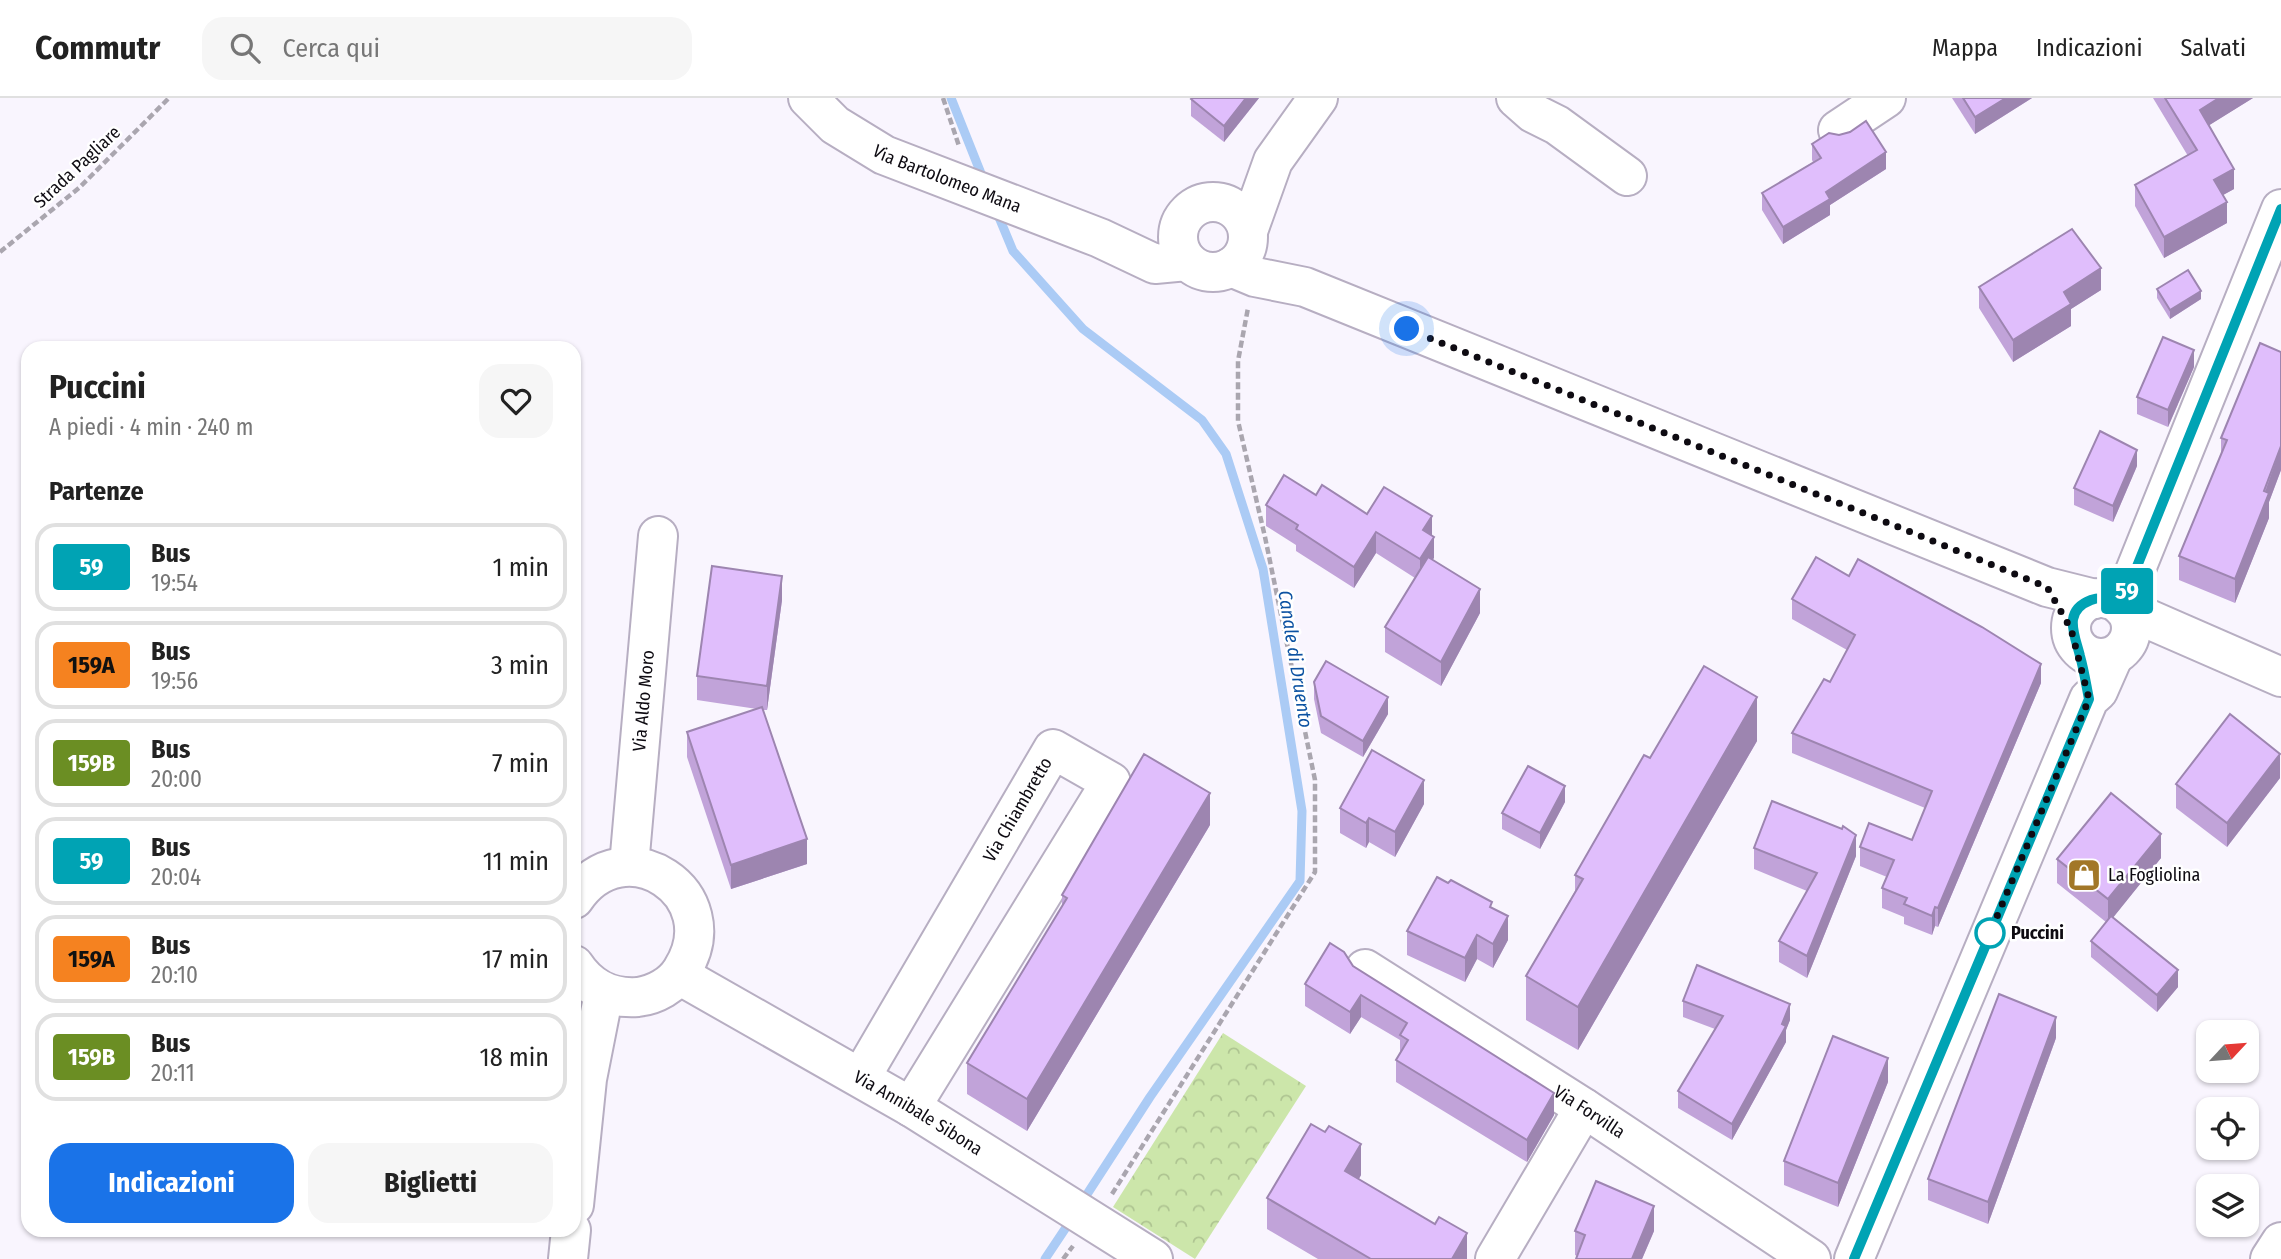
<!DOCTYPE html>
<html lang="it">
<meta charset="utf-8">
<style>
:root{--surface:#fff;--page:#f6f6f6;--text:#222;--muted:#767676;--line:#e0e0e0;--accent:#1a73e8}
body{margin:0;font-family:"Fira Sans Condensed",sans-serif;background:var(--page);color:var(--text);height:100vh;display:flex;flex-direction:column;font-size:26px;white-space:nowrap}
*{box-sizing:border-box;margin:0}
p{font-size:23px;color:var(--muted)}
.icon{flex:none;width:38px;height:38px;fill:none;stroke:currentColor;stroke-width:2;stroke-linecap:round;stroke-linejoin:round}
.map{position:relative;flex:1;overflow:hidden}
.sheet{position:absolute;left:21px;top:243px;width:560px;height:896px;display:flex;flex-direction:column;background:var(--surface);border-radius:21px;box-shadow:0 2px 5px #0004}
.sheet>*{flex:none}
.badge{padding:0 14px;border-radius:5px;font-size:24px;line-height:46px}
.needle{width:46px;rotate:64deg}
.buttons{position:absolute;left:2196px;top:922px;display:grid;gap:14px}
.buttons a{display:grid;place-items:center;width:63px;height:63px;border-radius:14px;background:var(--surface);box-shadow:0 2px 5px #0004;font-size:35px}
.you{position:absolute;width:35px;height:35px;margin:-18px;border:5px solid #fff;border-radius:50%;background:#1a73e8;box-shadow:0 0 0 10px #1a73e833}
.map>.badge{position:absolute;translate:-50% -50%;box-shadow:0 0 0 4px #fff}
h2{padding:0 28px;font-size:26px;line-height:63px}
.round{display:grid;place-items:center;flex:none;width:74px;height:74px;border-radius:21px;background:var(--page)}
.overview{display:flex;align-items:center;justify-content:space-between;height:119px;padding:0 28px}
h1{font-size:33px;font-weight:700;line-height:52px}
.cta{display:flex;gap:14px;margin-top:auto;padding:14px 28px}
.cta a{flex:1;height:80px;border-radius:21px;background:var(--accent);color:#fff;font-size:28px;font-weight:700;line-height:80px;text-align:center}
.cta a+a{background:var(--page);color:var(--text)}
ul{padding:0;list-style:none}
li{display:flex;align-items:center;gap:21px;height:88px;margin:0 14px 10px;padding:0 14px;border:4px solid var(--line);border-radius:21px}
li div{flex:1}
li b{display:block;font-size:26px}
li em{font-style:normal}
li .badge{min-width:77px;font-weight:700;text-align:center}
header{display:flex;align-items:center;gap:42px;box-sizing:border-box;height:98px;padding:0 35px;background:var(--surface);border-bottom:2px solid var(--line)}
header strong{font-size:33px}
nav{display:flex;gap:38px;margin-inline-start:auto;font-size:24px}
.search{width:490px;height:63px;background:var(--page);display:flex;align-items:center;gap:18px;box-sizing:border-box;padding:0 24px;border-radius:21px;color:var(--muted);font-size:26px}
.map>svg:first-child{display:block}
</style>
<header>
<strong>Commutr</strong>
<div class="search"><svg class="icon" aria-label="search" viewBox="0 0 24 24"><circle cx="10" cy="10" r="6"/><path d="M15 15l6 6"/></svg>Cerca qui</div>
<nav><a>Mappa</a><a>Indicazioni</a><a>Salvati</a></nav>
</header>
<div class="map">
<svg width="2281" height="1161" viewBox="0 0 2281 1161">
<defs>
<pattern id="park-crowns" width="20" height="18" patternUnits="userSpaceOnUse" patternTransform="scale(1.75)"><rect width="20" height="18" fill="#cce6aa"/><path d="M2 6a3 3 0 1 1 6 0M12 15a3 3 0 1 1 6 0" fill="none" stroke="#aec491"/></pattern>
</defs>
<rect width="100%" height="100%" fill="#f9f5fe"/>
<path fill="url(#park-crowns)" d="M1223,935L1306,988L1195,1161L1113,1109Z"/>
<g fill="none" stroke-linecap="round" stroke-linejoin="round">
<g stroke="#abcbf5" stroke-width="9">
<path d="M951,0L984,83"/>
<path d="M996,112L1013,153L1083,231L1202,322L1226,356L1263,471L1302,713L1300,783L1150,999L1082,1104"/>
<path d="M1045,1161L1073,1119"/>
</g>
<g stroke="#b7aec2" stroke-width="42">
<g id="minor">
<path id="s1" d="M808,0L835,27L884,57L1100,140L1155,166L1187,163"/>
<path d="M1516,0L1533,15L1557,27L1627,78"/>
<path d="M1838,32L1886,0"/>
<circle cx="1213" cy="139" r="35"/>
<path d="M1248,133L1273,63L1318,0"/>
<path d="M1231,169L1255,179L1305,189L2047,489L2095,501"/>
<circle cx="2101" cy="530" r="30"/>
<path d="M2121,508L2281,111"/>
<path d="M2123,510L2281,579"/>
<path id="s2" d="M629,768L658,438"/>
<path d="M574,801C624,726 730,796 682,872C673,887 655,897 638,899C610,901 589,890 574,867"/>
<path id="s3" d="M1365,871L1584,1010L1811,1161"/>
<path id="s4" d="M679,877L911,1009L1153,1161"/>
<path id="s5" d="M861,979L1053,651L1111,684L911,1009"/>
<path d="M574,1107L587,981L604,895"/>
<path d="M568,1161L571,1132"/>
<path d="M1495,1161L1584,1010"/>
<path d="M1854,1161L2089,601L2098,593L2113,559"/>
<path d="M2270,1161L2281,1144"/>
</g>
</g>
<g stroke="#aaa6af" stroke-width="4.5" stroke-dasharray="7 3.5" stroke-linecap="butt">
<path d="M943,0L959,48"/>
<path d="M0,154L79,90L169,0"/>
<path d="M1112,1096L1315,774V682L1265,439L1238,323V263L1248,210"/>
<path d="M1063,1161L1073,1148"/>
</g>
<use href="#minor" stroke="#fff" stroke-width="38"/>
</g>
<g fill="#c1a3d9">
<path d="M1192,0H1259L1224,44L1191,18V1Z"/>
<path d="M1952,0H2032L1975,36Z"/>
<path d="M2153,0H2253L2209,27L2234,91L2223,97L2227,125L2164,160L2135,108V87L2188,58Z"/>
<path d="M1812,46L1886,71L1830,107V117L1783,146L1762,112V95L1813,64L1812,62Z"/>
<path d="M1979,189L2101,192L2071,211V228L2013,264L1979,210Z"/>
<path d="M2157,191L2201,201L2170,221L2157,200Z"/>
<path d="M2281,254V372L2269,404V420L2235,505L2179,482V458L2221,356V340Z"/>
<path d="M2194,269L2168,329L2137,316V299Z"/>
<path d="M2137,368L2113,424L2074,407V390Z"/>
<path d="M1316,397L1367,416L1432,438L1433,462L1480,515L1441,588L1385,554V529L1415,480L1376,455L1354,490L1296,453V447L1266,428V407Z"/>
<path d="M1792,501L2041,585L1938,829L1935,828L1932,837L1904,826V819L1882,810V790L1887,779L1860,768V749L1912,742L1925,710L1792,655V635L1830,584L1847,552L1792,521Z"/>
<path d="M782,502L767,612H763L807,766L731,791L687,659V634L757,611L697,602V578Z"/>
<path d="M1314,584L1388,616L1363,659L1321,635L1314,601Z"/>
<path d="M1757,643L1578,952L1526,922V878L1575,793V777L1650,660Z"/>
<path d="M2280,680L2227,749L2176,710V686Z"/>
<path d="M1565,704L1540,751L1502,731V715Z"/>
<path d="M1424,706L1395,759L1369,744L1366,750L1340,735V710Z"/>
<path d="M1210,727L1027,1033L967,996V965L1062,810V797Z"/>
<path d="M1754,750L1856,758L1807,880L1779,864V843L1807,793L1754,771Z"/>
<path d="M2161,760L2113,819L2178,889L2157,914L2091,859V843L2106,824L2057,785V761Z"/>
<path d="M1492,810L1508,842L1493,870L1477,861L1465,884L1407,857V833Z"/>
<path d="M1353,868L1554,1017L1527,1064L1396,984V962L1400,955V942L1361,919L1350,936L1305,908V886Z"/>
<path d="M1683,903L1790,922L1786,932V944L1732,1042L1678,1010V993L1715,931L1683,919Z"/>
<path d="M2056,940L1988,1126L1928,1102V1081Z"/>
<path d="M1888,984L1838,1109L1784,1087V1063Z"/>
<path d="M1325,1034L1361,1077L1359,1081L1467,1161H1318L1267,1131V1100Z"/>
<path d="M1575,1133H1654L1642,1161H1576L1577,1158L1575,1157Z"/>
</g>
<g fill="#9d85b0">
<path d="M1246,0H1259L1224,44V28Z"/>
<path d="M2006,0H2032L1975,36V19Z"/>
<path d="M2219,0H2253L2200,33V12Z"/>
<path d="M1886,54V71L1830,107V117L1783,146V129L1826,94Z"/>
<path d="M2234,71V91L2214,102V82Z"/>
<path d="M2227,104V125L2164,160V139Z"/>
<path d="M2101,170V192L2071,211V228L2013,264V242L2064,194Z"/>
<path d="M2201,193V201L2170,221V212Z"/>
<path d="M2194,252V269L2168,329V312Z"/>
<path d="M2281,348V372L2269,404V420L2235,505V481Z"/>
<path d="M2137,352V368L2113,424V408Z"/>
<path d="M1432,418V440L1423,432Z"/>
<path d="M1376,434V455L1354,490V469Z"/>
<path d="M1434,439V460L1420,483V461Z"/>
<path d="M782,478V502L767,612V588Z"/>
<path d="M1480,491V515L1441,588V564Z"/>
<path d="M2041,566V585L1938,829V810Z"/>
<path d="M1388,599V616L1363,659V643Z"/>
<path d="M1757,599V643L1578,952V909Z"/>
<path d="M2280,656V680L2227,749V725Z"/>
<path d="M1424,682V706L1395,759V734Z"/>
<path d="M1565,688V704L1540,751V735Z"/>
<path d="M1210,695V727L1027,1033V1001Z"/>
<path d="M1369,720V744L1366,750V725Z"/>
<path d="M2161,736V760L2108,826V801Z"/>
<path d="M1856,737V758L1807,880V858Z"/>
<path d="M807,741V766L731,791V767Z"/>
<path d="M1935,809V828L1932,837V818Z"/>
<path d="M1508,818V842L1493,870V846Z"/>
<path d="M1477,837V861L1465,884V860Z"/>
<path d="M2178,872V889L2157,914V897Z"/>
<path d="M1361,897V919L1350,936V914Z"/>
<path d="M1790,906V922L1786,932V944L1732,1042V1026L1782,926Z"/>
<path d="M2056,919V940L1988,1126V1104Z"/>
<path d="M1888,960V984L1838,1109V1085Z"/>
<path d="M1554,995V1017L1527,1064V1042Z"/>
<path d="M1361,1046V1077L1345,1104V1073Z"/>
<path d="M1654,1108V1133L1642,1161H1632Z"/>
<path d="M1467,1135V1161H1452Z"/>
</g>
<g fill="#e0befc" stroke="#9d85b0" stroke-width="2">
<path d="M1192,0H1246L1224,28L1191,1Z"/>
<path d="M1963,0H2006L1975,19Z"/>
<path d="M2165,0H2219L2200,12L2234,71L2214,82L2227,104L2164,139L2135,87L2197,52Z"/>
<path d="M1866,23L1886,54L1826,94L1830,101L1783,129L1762,95L1821,60L1812,46L1829,35L1839,37L1850,34Z"/>
<path d="M2072,131L2101,170L2064,194L2071,206L2013,242L1979,189Z"/>
<path d="M2188,172L2201,193L2170,212L2157,191Z"/>
<path d="M2163,239L2194,252L2168,312L2137,299Z"/>
<path d="M2260,245L2281,254V348L2264,393L2269,395L2235,481L2179,458L2227,342L2221,340Z"/>
<path d="M2100,333L2137,352L2113,408L2074,390Z"/>
<path d="M1284,377L1316,397L1322,387L1367,416L1384,389L1432,418L1423,432L1434,439L1420,461L1376,434L1354,469L1296,431L1298,427L1266,407Z"/>
<path d="M1428,459L1480,491L1441,564L1385,529Z"/>
<path d="M1816,459L1849,478L1858,461L1982,529L2041,566L1938,810L1935,809L1932,818L1904,806L1907,800L1882,790L1894,762L1860,749L1869,725L1912,742L1932,693L1792,635L1824,581L1830,584L1855,537L1792,501Z"/>
<path d="M712,468L782,478L767,588L697,578Z"/>
<path d="M1326,563L1388,599L1363,643L1321,618L1314,584Z"/>
<path d="M1704,568L1757,599L1578,909L1526,878L1583,781L1575,777L1644,657L1650,660Z"/>
<path d="M762,609L807,741L731,767L687,634Z"/>
<path d="M2230,616L2280,656L2227,725L2176,686Z"/>
<path d="M1372,652L1424,682L1395,734L1369,720L1366,725L1340,710Z"/>
<path d="M1144,656L1210,695L1027,1001L967,965L1067,800L1062,797Z"/>
<path d="M1528,668L1565,688L1540,735L1502,715Z"/>
<path d="M2111,695L2161,736L2108,801L2057,761Z"/>
<path d="M1772,703L1842,731L1843,728L1856,737L1807,858L1779,843L1817,775L1754,750Z"/>
<path d="M1437,779L1448,785L1451,782L1492,804L1490,809L1508,818L1493,846L1477,837L1465,860L1407,833Z"/>
<path d="M2111,818L2178,872L2157,897L2091,843Z"/>
<path d="M1330,845L1344,854L1353,868L1554,995L1527,1042L1396,962L1408,942L1400,937L1407,925L1361,897L1350,914L1305,886Z"/>
<path d="M1697,867L1790,906L1782,926L1786,928L1732,1026L1678,993L1723,918L1683,903Z"/>
<path d="M1999,896L2056,919L1988,1104L1928,1081Z"/>
<path d="M1833,938L1888,960L1838,1085L1784,1063Z"/>
<path d="M1311,1026L1325,1034L1329,1028L1361,1046L1345,1073L1435,1126L1439,1119L1467,1135L1452,1161H1371L1267,1100Z"/>
<path d="M1596,1083L1654,1108L1632,1161H1576L1585,1137L1575,1133Z"/>
</g>
<g fill="none" stroke-linecap="round" stroke-linejoin="round">
<g stroke="#fff" stroke-width="16">
<path id="line" d="M1854,1161L2089,601C2086,586 2084,572 2080,558C2075,537 2062,513 2091,502C2102,498 2112,501 2121,508L2281,111"/>
</g>
<use href="#line" stroke="#00a3b4" stroke-width="10"/>
<path stroke="#0e0b12" stroke-width="7" stroke-dasharray="0 12.6" d="M1407,231L2047,489L2071,531L2089,601L1990,835"/>
</g>
<defs>
<g id="shop-square" transform="scale(1.75)"><rect x="-9" y="-9" width="18" height="18" rx="4" fill="#a27728" stroke="#fff"/><path d="M-5-2.5h2.3a2.7 3.5 0 0 1 5.4 0H5L5.5 6h-11ZM-1.5-2.5h3a1.5 2.3 0 0 0-3 0Z" fill="#fff"/></g>
</defs>
<g fill-rule="evenodd">
<use href="#shop-square" x="2084" y="777"/>
</g>
<circle fill="#fff" stroke="#00a3b4" stroke-width="3.5" cx="1990" cy="835" r="14"/>
<g text-anchor="middle" stroke-width="5" stroke-linejoin="round" paint-order="stroke">
<g font-size="18" fill="#0e0b12" stroke="#fff">
<text transform="translate(77 69) rotate(-43)" y="6">Strada Pagliare</text>
<text dy="6" stroke="none"><textPath href="#s1" startOffset="163">Via Bartolomeo Mana</textPath></text>
<text dy="6" stroke="none"><textPath href="#s2" startOffset="166">Via Aldo Moro</textPath></text>
<text dy="6" stroke="none"><textPath href="#s5" startOffset="310">Via Chiambretto</textPath></text>
<text dy="6" stroke="none"><textPath href="#s3" startOffset="266">Via Forvilla</textPath></text>
<text dy="6" stroke="none"><textPath href="#s4" startOffset="276">Via Annibale Sibona</textPath></text>
</g>
<g font-size="18" fill="#0e0b12" stroke="#fff" text-anchor="start">
<text x="2108" y="783">La Fogliolina</text>
</g>
<g font-size="18" font-weight="bold" fill="#0e0b12" stroke="#fff" text-anchor="start">
<text x="2011" y="841">Puccini</text>
</g>
<g font-size="19" font-style="italic" fill="#0c52a2" stroke="#fff">
<text transform="translate(1296 561) rotate(81)" y="7">Canale di Druento</text>
</g>
</g>
</svg>
<div class="buttons">
<a><svg class="needle" viewBox="-14 -14 28 28"><path d="M0-13l5 13h-10z" fill="#e53935"/><path d="M0 13l5-13h-10z" fill="#767676"/></svg></a>
<a><svg class="icon" aria-label="locate" viewBox="0 0 24 24"><circle cx="12" cy="12" r="6"/><path d="M12 2v4M12 18v4M2 12h4M18 12h4"/></svg></a>
<a><svg class="icon" aria-label="layers" viewBox="0 0 24 24"><path d="M12 4l9 5-9 5-9-5zM3 14l9 5 9-5"/></svg></a>
</div>
<div class="you" style="left:1407px;top:231px"></div>
<b class="badge" style="left:2127px;top:493px;background:#00a3b4;color:#fff">59</b>
<section class="sheet">
<div class="overview"><div><h1>Puccini</h1><p>A piedi · 4 min · 240 m</p></div><a class="round"><svg class="icon" aria-label="heart" viewBox="0 0 24 24"><path d="M12 20l-8-8c-3-5 5-10 8-4 3-6 11-1 8 4z"/></svg></a></div>
<h2>Partenze</h2>
<ul>
<li><span class="badge" style="background:#00a3b4;color:#fff">59</span><div><b>Bus</b><p>19:54</p></div><em>1 min</em></li>
<li><span class="badge" style="background:#f58220;color:#111">159A</span><div><b>Bus</b><p>19:56</p></div><em>3 min</em></li>
<li><span class="badge" style="background:#6b8e23;color:#fff">159B</span><div><b>Bus</b><p>20:00</p></div><em>7 min</em></li>
<li><span class="badge" style="background:#00a3b4;color:#fff">59</span><div><b>Bus</b><p>20:04</p></div><em>11 min</em></li>
<li><span class="badge" style="background:#f58220;color:#111">159A</span><div><b>Bus</b><p>20:10</p></div><em>17 min</em></li>
<li><span class="badge" style="background:#6b8e23;color:#fff">159B</span><div><b>Bus</b><p>20:11</p></div><em>18 min</em></li>
</ul>
<div class="cta"><a>Indicazioni</a><a>Biglietti</a></div>
</section>
</div>
